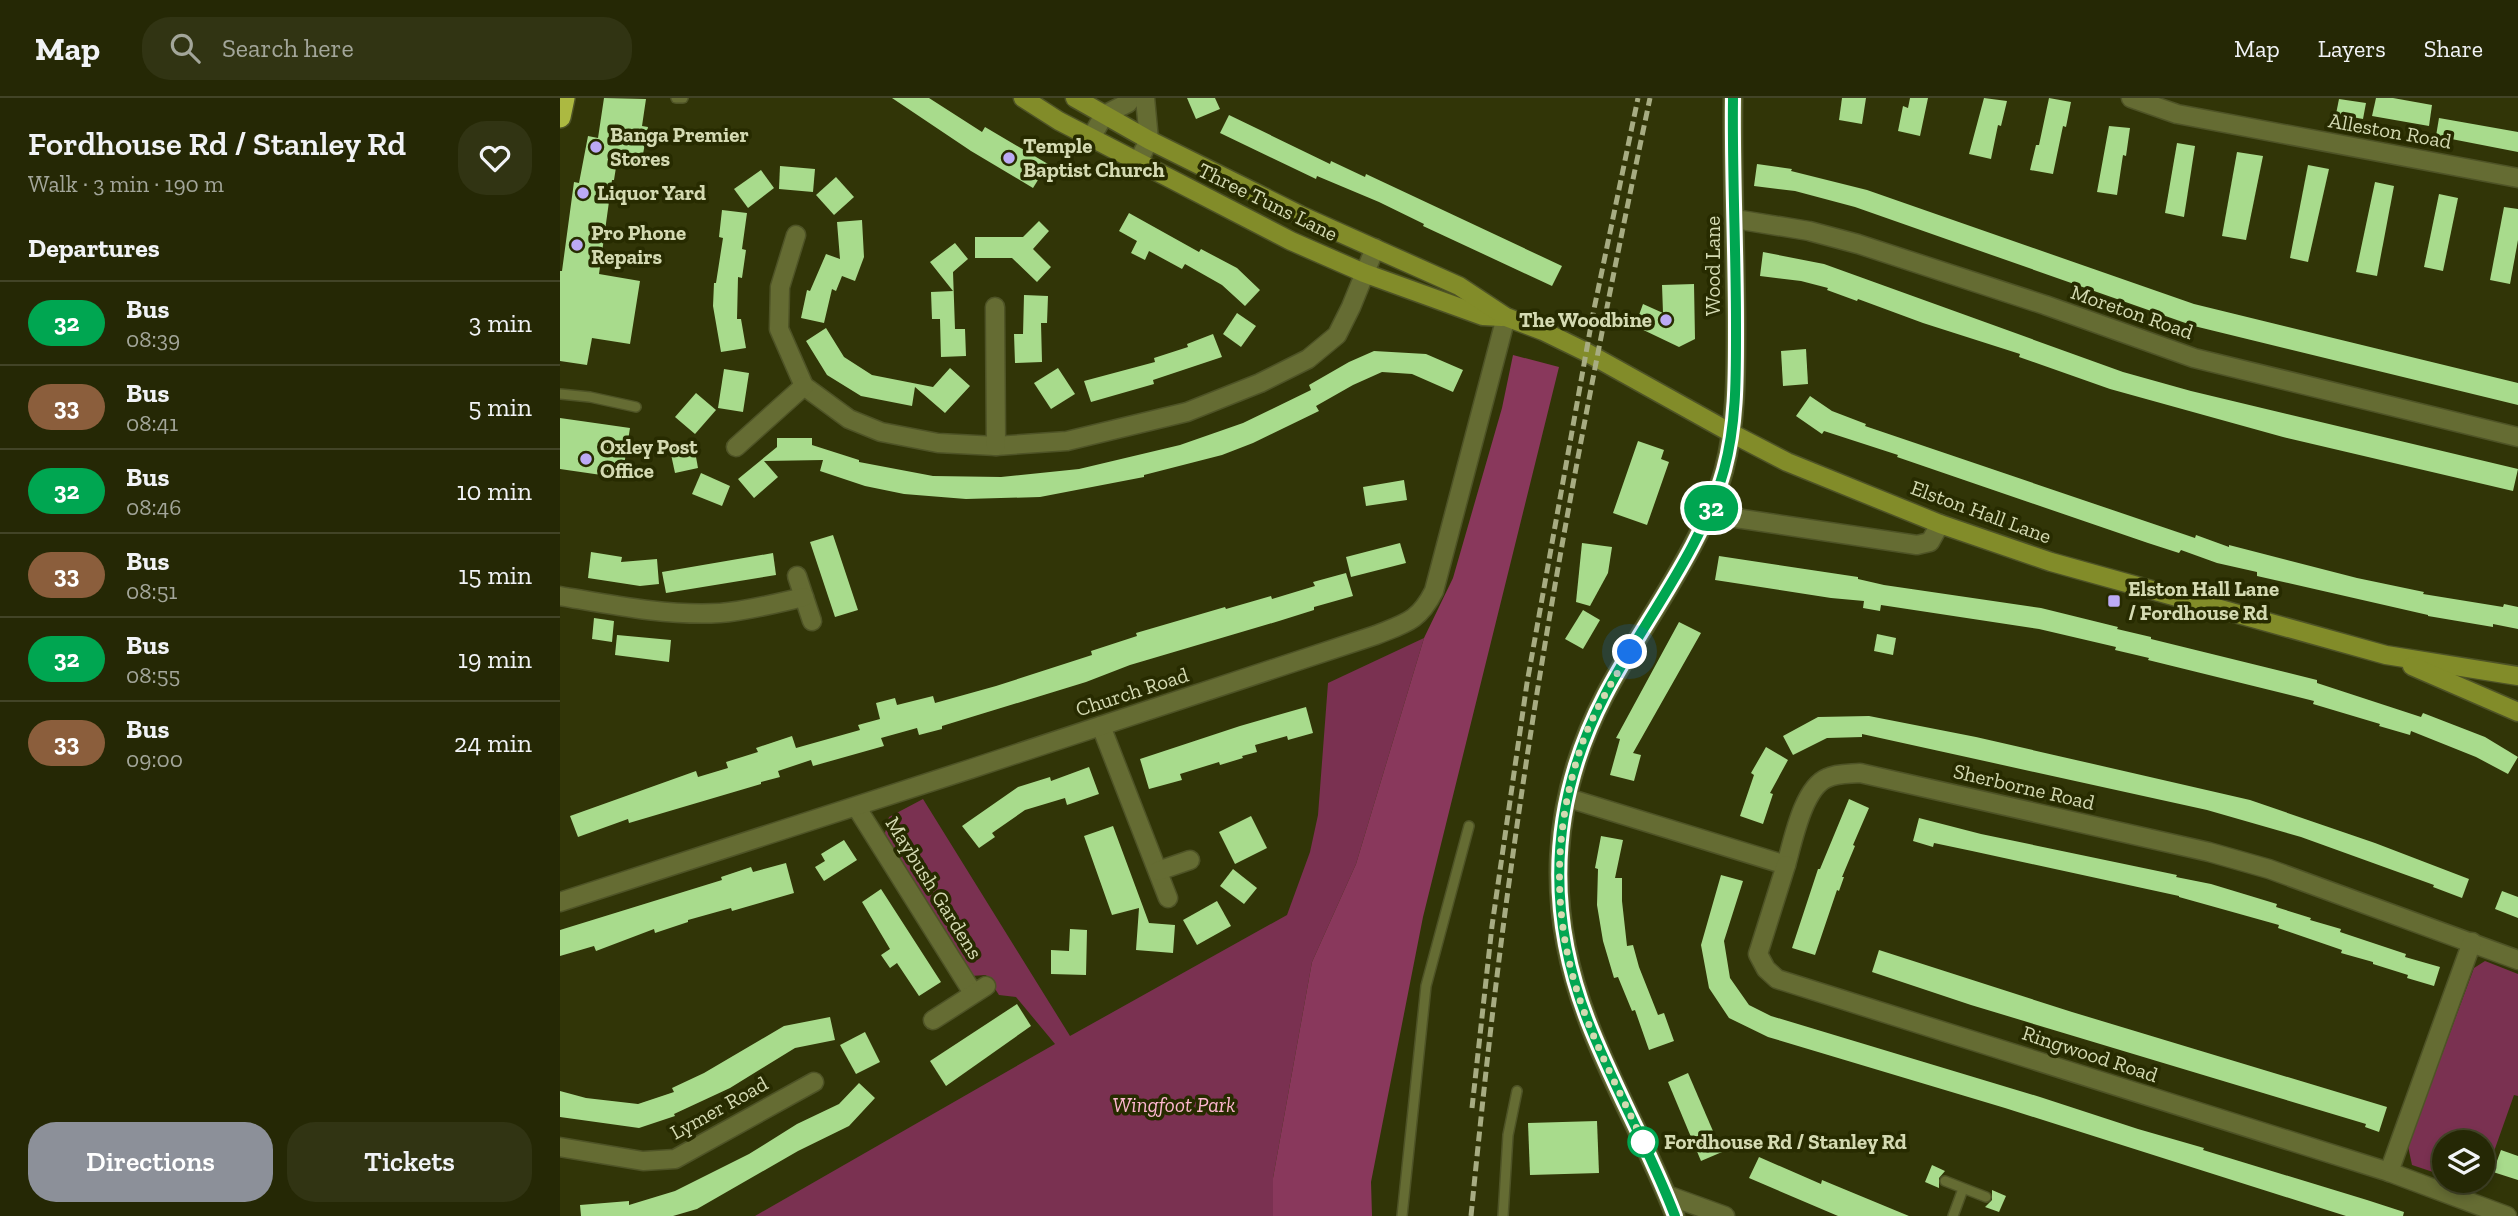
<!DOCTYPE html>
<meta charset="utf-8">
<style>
:root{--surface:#252805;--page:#313413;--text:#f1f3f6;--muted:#a3a69a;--line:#424427;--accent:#8c9099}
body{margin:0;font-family:"Zilla Slab",serif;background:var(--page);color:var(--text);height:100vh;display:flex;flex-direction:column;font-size:26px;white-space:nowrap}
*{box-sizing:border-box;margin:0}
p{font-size:23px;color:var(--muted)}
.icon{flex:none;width:38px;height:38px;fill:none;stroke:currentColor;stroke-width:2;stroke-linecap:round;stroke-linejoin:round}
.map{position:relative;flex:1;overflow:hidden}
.panel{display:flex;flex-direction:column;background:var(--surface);width:560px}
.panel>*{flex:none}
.badge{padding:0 14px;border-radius:23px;font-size:24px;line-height:46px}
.tools{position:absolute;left:1872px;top:1032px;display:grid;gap:14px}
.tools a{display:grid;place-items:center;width:63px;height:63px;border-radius:50%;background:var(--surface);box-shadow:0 4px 10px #0003,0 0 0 2px var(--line);font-size:35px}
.you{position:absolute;width:35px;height:35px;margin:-18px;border:5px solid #fff;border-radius:50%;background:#1a73e8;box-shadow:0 0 0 10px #1a73e833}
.map>.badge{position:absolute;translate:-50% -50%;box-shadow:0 0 0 4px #fff}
h2{padding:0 28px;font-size:26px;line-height:63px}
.round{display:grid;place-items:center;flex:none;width:74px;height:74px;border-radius:28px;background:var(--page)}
.head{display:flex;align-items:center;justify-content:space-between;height:119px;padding:0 28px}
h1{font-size:33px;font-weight:600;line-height:52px}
.cta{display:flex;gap:14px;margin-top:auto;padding:14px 28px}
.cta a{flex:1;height:80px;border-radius:28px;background:var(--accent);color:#fff;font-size:28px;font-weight:600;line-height:80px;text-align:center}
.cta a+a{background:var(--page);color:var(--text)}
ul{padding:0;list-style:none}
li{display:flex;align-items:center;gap:21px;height:84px;padding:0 28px;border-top:2px solid var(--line)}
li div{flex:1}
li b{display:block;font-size:26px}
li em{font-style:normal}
li .badge{min-width:77px;font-weight:700;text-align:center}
header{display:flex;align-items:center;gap:42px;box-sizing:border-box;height:98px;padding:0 35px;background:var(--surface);border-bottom:2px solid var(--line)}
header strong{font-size:33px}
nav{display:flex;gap:38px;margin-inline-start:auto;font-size:24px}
.search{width:490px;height:63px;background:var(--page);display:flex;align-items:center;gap:18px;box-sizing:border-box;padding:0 24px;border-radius:28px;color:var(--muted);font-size:26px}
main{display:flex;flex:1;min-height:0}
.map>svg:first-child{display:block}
</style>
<header>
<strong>Map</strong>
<div class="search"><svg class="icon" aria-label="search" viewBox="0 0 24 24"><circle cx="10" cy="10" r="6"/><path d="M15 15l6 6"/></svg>Search here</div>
<nav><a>Map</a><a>Layers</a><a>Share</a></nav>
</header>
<main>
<section class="panel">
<div class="head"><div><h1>Fordhouse Rd / Stanley Rd</h1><p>Walk · 3 min · 190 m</p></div><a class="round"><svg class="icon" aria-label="heart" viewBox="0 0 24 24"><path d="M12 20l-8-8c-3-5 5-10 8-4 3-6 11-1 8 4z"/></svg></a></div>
<h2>Departures</h2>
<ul>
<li><span class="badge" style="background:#00a651;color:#fff">32</span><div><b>Bus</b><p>08:39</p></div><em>3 min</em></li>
<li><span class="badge" style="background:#8b5e3c;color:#fff">33</span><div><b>Bus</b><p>08:41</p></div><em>5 min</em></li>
<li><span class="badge" style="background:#00a651;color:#fff">32</span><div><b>Bus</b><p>08:46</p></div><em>10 min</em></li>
<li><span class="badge" style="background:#8b5e3c;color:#fff">33</span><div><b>Bus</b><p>08:51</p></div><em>15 min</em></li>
<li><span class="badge" style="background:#00a651;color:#fff">32</span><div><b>Bus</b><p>08:55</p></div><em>19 min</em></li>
<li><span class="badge" style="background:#8b5e3c;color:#fff">33</span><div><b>Bus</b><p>09:00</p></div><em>24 min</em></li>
</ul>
<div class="cta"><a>Directions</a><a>Tickets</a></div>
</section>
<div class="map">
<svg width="1958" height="1118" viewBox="0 0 1958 1118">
<rect width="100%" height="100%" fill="#313507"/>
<g fill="#7a3151">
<path d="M864,540L796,766L752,864L713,1080V1118H195L495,946L456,899L439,897L426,877L411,878L324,739L329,719L363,701L510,938L727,817L750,754L758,717L768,585Z"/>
<path d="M1925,863L1958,876V998L1954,997L1921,1090L1901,1083H1923V1045H1885V1078L1852,1067L1848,1048L1914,870Z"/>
</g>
<path fill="#89385c" d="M953,257L999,269L863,819L811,1084L812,1118H713V1080L752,864L796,766L864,540L893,480L942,310Z"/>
<g fill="#a8db8c">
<path d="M44,0L86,1L82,28L88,29L81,67L57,63L54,82H52L39,176L80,183L70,246L32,240L27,267L0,263V173H2L14,84L19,85L28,38L38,40Z"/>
<path d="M332,0H369L422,34L425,29L488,66L473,90L411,53Z"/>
<path d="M627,0H655L660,11L636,21Z"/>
<path d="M1282,0H1306L1302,26L1279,22Z"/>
<path d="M1350,0H1368L1360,38L1338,33L1343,8L1348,10Z"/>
<path d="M1424,0L1447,3L1441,28L1438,27L1431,61L1409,56Z"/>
<path d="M1489,0L1511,4L1506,29L1503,28L1493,76L1470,72L1476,47H1479Z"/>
<path d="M1816,0H1833L1872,7L1869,28L1812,18Z"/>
<path d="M1779,1L1806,5L1803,21L1776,16Z"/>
<path d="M669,17L770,66L771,63L805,79L806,76L1002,168L992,188L863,128L864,126L819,104L757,78L756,81L660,35Z"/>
<path d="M1879,20L1958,34V54L1876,38Z"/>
<path d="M1549,28L1570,30L1566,58L1563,57L1557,97L1537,94Z"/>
<path d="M1617,45L1635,48L1624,119L1605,115Z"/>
<path d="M1677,54L1703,58L1686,142L1662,138Z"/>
<path d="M1197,66L1232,71L1231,73L1307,92L1634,206L1958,285V307L1634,228L1295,109L1235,93L1194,88Z"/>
<path d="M1748,67L1769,71L1748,164L1730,160Z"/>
<path d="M220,68L255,71L253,94L219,91Z"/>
<path d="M201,72L214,90L188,110L174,91Z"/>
<path d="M276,79L294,99L274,117L256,97Z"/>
<path d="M1815,84L1834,88L1817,178L1796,174Z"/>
<path d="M1879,96L1898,100L1883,173L1864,169Z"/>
<path d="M1944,109L1958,111V142L1950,186L1930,182Z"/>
<path d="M162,112L187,115L182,151L186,152L182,180L178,179L177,221H181L186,250L161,254L153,208L154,185H156L163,140L159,139Z"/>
<path d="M569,115L639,154L641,151L677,170L700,192L685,208L662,187L625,166L622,171L589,153L585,162L571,155L577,143L559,133Z"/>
<path d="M302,122L304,159L295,183L282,178L276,193L272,191L264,225L241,220L247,192L250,193L266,156L280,161L277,124Z"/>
<path d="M479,123L489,133L473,151L491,169L477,184L452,160H415V139H463Z"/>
<path d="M395,145L408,161L393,174L395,231H405L406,258L381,259L380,221H372L371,194L393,193L370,164Z"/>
<path d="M1203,154L1264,166L1563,274L1631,293L1958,371L1953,393L1723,339L1550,291L1459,259L1460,256L1363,225L1298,201L1297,203L1267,192L1268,190L1241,183L1200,178Z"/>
<path d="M1134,186L1135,241L1119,249L1075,228L1083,206L1103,215L1102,187Z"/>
<path d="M464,197L488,198L487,225H481L482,264L455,265L454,236H463Z"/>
<path d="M677,215L696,228L681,249L663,236Z"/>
<path d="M266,230L284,259L312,277L373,289L390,270L410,288L385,315L355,289L352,308L301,298L267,277L246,243Z"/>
<path d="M653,236L662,259L593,282L594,286L531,304L524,283L595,264L594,260L628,249L627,246Z"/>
<path d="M1246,251L1248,286L1223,288L1221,253Z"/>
<path d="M814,253L866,256L903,272L893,294L852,276L822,274L793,287L756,308L759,313L693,345L662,357L584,377V379L480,399L406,401L344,396L305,388L260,373L263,362L204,363L218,379L194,400L178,381L217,349V340H252V347L299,362V364L373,378L441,379L519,371L620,347L683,325L751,292L749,287L789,264Z"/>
<path d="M498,270L515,296L491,311L474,285Z"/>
<path d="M164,271L189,275L183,314L158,310Z"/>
<path d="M136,295L156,312L135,336L115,319Z"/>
<path d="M1250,298L1272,313L1306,326L1305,328L1635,440L1636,437L1669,449V447L1797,480L1864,494L1863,496L1943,509L1944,506L1958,509V531L1933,526V529L1868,518V517L1697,478V474L1657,465L1621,452L1619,455L1588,445L1337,359L1338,357L1264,333L1262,336L1236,318Z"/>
<path d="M0,320L70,330L62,380L0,371Z"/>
<path d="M133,342L138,370L115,375L109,347Z"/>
<path d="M1078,343L1104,352L1101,361L1109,364L1087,427L1053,415Z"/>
<path d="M141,375L170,388L162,408L132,396Z"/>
<path d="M844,382L847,402L806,408L803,389Z"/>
<path d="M273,437L298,512L275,519L250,444Z"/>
<path d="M840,445L846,465L791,479L786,459Z"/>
<path d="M1022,445L1052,449L1048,475L1030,508L1016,504Z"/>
<path d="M31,454L62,459L61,464L97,461L99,486L80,488L28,480Z"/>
<path d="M213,455L216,477L106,495L102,474Z"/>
<path d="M1159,458L1298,479V481L1324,487L1481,510L1558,529L1557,531L1591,539V541L1757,582V585L1861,619L1863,615L1925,639L1958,659L1948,676L1916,659L1851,633L1850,637L1819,628L1820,626L1753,606L1754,603L1588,562L1589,560L1555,552L1556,549L1479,531L1321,507L1320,513L1303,510L1304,503L1271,500L1155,482Z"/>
<path d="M786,475L793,498L754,509V512L719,523L570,567L526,584L382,628V631L359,637L357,630L321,640L324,648L253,668L251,662L218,673L220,679L201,684V686L69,725L68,721L18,739L10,718L136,673L138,679L168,670L166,664L198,654L196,650L232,638L236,650L300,632L298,627L320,621L316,605L335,600L337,607L373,598L375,605L436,588L532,557L531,553L577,538L576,535L665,509L666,511L711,498L712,501L755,488L753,484Z"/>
<path d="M1023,512L1040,522L1023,551L1005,541Z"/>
<path d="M34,520L54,523L52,544L32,541Z"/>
<path d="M1119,524L1141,535L1073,655L1081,657L1074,683L1050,677L1060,641L1056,640Z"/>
<path d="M1317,536L1336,540L1333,557L1314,553Z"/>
<path d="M57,537L111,542L109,564L55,557Z"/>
<path d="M746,609L753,635L728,642L727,638L695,647L697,654L682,658L683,660L660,667L659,664L620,676L622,682L589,691L580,661L680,628Z"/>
<path d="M1309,618L1416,639L1690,702L1815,745L1909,781L1902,800L1873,789L1874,787L1741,739L1647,712L1302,636V639L1267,640L1233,657L1223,638L1258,619Z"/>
<path d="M1206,649L1228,662L1210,695L1213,696L1203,726L1180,718L1194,677L1191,675Z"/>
<path d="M529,669L539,696L507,707L505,700L465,712L432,735L435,739L419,750L402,728L458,689L490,679L491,683Z"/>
<path d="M1289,701L1309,710L1293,747L1295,748L1282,779H1284L1279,793L1277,792L1255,857L1232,850L1258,771H1260Z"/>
<path d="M691,718L707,750L675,766L659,734Z"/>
<path d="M1359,720L1421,736L1617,777L1616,779L1651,786L1717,806L1716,809L1751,820L1750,822L1781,831L1780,834L1846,856L1845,859L1880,869L1874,888L1847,880L1848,877L1813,866V864L1781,855L1782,852L1718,830L1719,827L1619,799V798L1412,753L1374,745L1373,749L1353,743Z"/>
<path d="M553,728L589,825L615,827L613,855L576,852L579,810L552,817L524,738Z"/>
<path d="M1041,738L1063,742L1055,780H1062V803L1067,848L1073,847L1079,869L1098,917L1104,915L1114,943L1089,952L1075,912L1072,913L1058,879L1054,880L1043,843L1037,807L1038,771L1035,770Z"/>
<path d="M284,742L297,762L264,783L255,769L265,763L261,756Z"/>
<path d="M226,765L234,795L172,813L171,810L128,822V824L95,835L94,831L36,853L34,848L0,858V832L162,782L161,779L191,769L193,774Z"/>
<path d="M673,771L697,790L684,806L660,788Z"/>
<path d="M1161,777L1183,783L1164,843L1170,880L1189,907L1211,918L1480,999L1578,1031L1644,1050L1643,1052L1807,1102L1844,1114L1843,1118H1786L1445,1010L1208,939L1169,920L1149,890L1141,847Z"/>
<path d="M321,791L381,884L359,898L337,865L330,870L321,857L330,851L302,804Z"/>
<path d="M1942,793L1958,799V820L1935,811Z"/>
<path d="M657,803L671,828L637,847L623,822Z"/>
<path d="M510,831L527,832L526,877L491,876V852L509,853Z"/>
<path d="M1319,852L1512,914L1827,1009L1819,1034L1805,1029L1806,1026L1411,907L1312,874Z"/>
<path d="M457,906L471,928L386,988L370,963Z"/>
<path d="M270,919L275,942L235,950L170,990L114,1016L115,1018L79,1030L0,1019V993L26,1000L78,1006L114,994L112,990L144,975L224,928Z"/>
<path d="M305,934L320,964L296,976L280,947Z"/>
<path d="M1128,975L1162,1054L1141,1063L1108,984Z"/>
<path d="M299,985L315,1000L289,1028L238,1053L137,1111L113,1118H21L20,1107L69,1103V1107L115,1093L189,1056L237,1026L279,1006Z"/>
<path d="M1037,1023L1039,1075L970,1077L968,1025Z"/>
<path d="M1941,1052L1958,1058V1082L1933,1074Z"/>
<path d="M1199,1059L1261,1086L1262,1082L1349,1118H1278L1189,1080Z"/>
<path d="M1372,1067L1385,1073L1379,1080V1090L1365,1084Z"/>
<path d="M1432,1092L1446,1098L1439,1114L1425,1109L1432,1102Z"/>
</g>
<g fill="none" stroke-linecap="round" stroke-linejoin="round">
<g stroke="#4e5326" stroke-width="12">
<g id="lane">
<path d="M116,0H123"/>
<path d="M0,296L30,299L76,309"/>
<path d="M1385,1083L1426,1099"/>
<path d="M842,1118L866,888L909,728"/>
<path d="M943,1118L948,1037L957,993"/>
<path d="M1393,1118L1403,1091"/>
</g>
</g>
<g stroke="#4e5326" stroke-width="21">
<g id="street">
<path d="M1571,0L1617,16L1958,80"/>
<path d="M531,40L544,17L568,5L572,0"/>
<path d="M578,64L589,42L585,0"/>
<path d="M1175,121L1249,133L1298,146L1485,207L1634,260L1958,339"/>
<path d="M236,137L220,189L219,231L244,288L289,321L321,334L378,345L436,348L507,343L627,314L700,285L748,261L777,237L791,209L815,150"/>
<path d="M435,209L436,348"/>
<path d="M176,349L244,288"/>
<path d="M1149,416L1357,447L1370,444L1380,426"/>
<path d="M237,478L252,523"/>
<path d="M0,498C53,507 106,518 160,515C188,513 217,505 244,499"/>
<path d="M541,628L608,800"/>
<path d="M1008,700L1226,767C1233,743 1243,690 1267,680C1277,675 1289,676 1300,675L1649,754L1709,771L1958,862"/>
<path d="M297,710L413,895"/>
<path d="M1226,767L1198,856L1206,871L1217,881L1829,1074L1947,1118"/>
<path d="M598,773L630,762"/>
<path d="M0,804C273,717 544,627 816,537C846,525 859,523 874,493L946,219"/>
<path d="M373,922L426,888"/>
<path d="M0,1049L83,1063L115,1061L254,984"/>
<path d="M1829,1074L1912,844"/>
<path d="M1107,1097L1165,1118"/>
<path d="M1115,1118C1090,1052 1053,990 1028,923C985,811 989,704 1045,597C1083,525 1142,450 1164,372C1177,322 1176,271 1176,219C1175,146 1172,73 1173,0"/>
</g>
</g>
<g stroke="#4e5326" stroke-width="21">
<g id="secondary">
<path d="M463,0L499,23L731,143L804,175L923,218L942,219"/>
<path d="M515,0L589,42L740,117L899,188L946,219L983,233L1024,253L1173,336L1227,364L1380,426L1491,464L1826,557L1958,578"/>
<path d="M1852,568L1958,614"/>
</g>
</g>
<g stroke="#4e5326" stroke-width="24">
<path id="highway" d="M0,19L4,0"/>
</g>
<use href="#lane" stroke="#656c33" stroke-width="9"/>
<use href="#street" stroke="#656c33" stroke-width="18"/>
<use href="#secondary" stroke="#828c29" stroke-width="18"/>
<use href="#highway" stroke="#acb941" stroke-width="21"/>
<g stroke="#a7ac82" stroke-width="5" stroke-dasharray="10 5" stroke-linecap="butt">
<path d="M912,1010L932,828L967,585L1033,216L1078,0"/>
<path d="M911,1118C923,997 936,876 953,756C988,502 1037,251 1090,0"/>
</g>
</g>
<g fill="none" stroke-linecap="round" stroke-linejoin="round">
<g stroke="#fff" stroke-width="16">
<path id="line" d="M1115,1118C1090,1052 1054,990 1028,923C985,812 990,703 1045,597C1083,524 1142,451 1164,372C1177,324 1176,275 1176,225C1176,150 1172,75 1173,0"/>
</g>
<use href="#line" stroke="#00a651" stroke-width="10"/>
<path stroke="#d4dab2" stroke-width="7" stroke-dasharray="0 12.6" d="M1070,554C1052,584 1032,616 1021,649C995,727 992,807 1015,886C1031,942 1061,995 1085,1048L1083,1044"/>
</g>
<g fill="#bcaaf5" stroke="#272b00" stroke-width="2.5">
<circle cx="36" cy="49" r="7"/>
<circle cx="449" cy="60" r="7"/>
<circle cx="23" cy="95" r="7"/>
<circle cx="17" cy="147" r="7"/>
<circle cx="1106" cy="222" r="7"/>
<circle cx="26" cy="361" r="7"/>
<rect x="1547" y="496" width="14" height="14" rx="3.5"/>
</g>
<circle fill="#fff" stroke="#00a651" stroke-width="3.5" cx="1083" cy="1044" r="14"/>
<g text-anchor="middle" stroke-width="7" stroke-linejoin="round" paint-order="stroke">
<g font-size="21" fill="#d4dab2" stroke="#272b00">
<text transform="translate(1830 33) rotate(10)" y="7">Alleston Road</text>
<text transform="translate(708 104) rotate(26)" y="7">Three Tuns Lane</text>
<text transform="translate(1153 168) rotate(-90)" y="7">Wood Lane</text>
<text transform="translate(1572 214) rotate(19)" y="7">Moreton Road</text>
<text transform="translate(1421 414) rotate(20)" y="7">Elston Hall Lane</text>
<text transform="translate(572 594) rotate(-18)" y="7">Church Road</text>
<text transform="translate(1464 689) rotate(13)" y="7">Sherborne Road</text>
<text transform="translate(374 790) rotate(58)" y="7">Maybush Gardens</text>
<text transform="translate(1530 956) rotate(18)" y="7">Ringwood Road</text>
<text transform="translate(159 1010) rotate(-29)" y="7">Lymer Road</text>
</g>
<g font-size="21" font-weight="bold" fill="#d4dab2" stroke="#272b00" text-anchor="start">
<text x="50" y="44">Banga Premier<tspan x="50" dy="24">Stores</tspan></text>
<text x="463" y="55">Temple<tspan x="463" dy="24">Baptist Church</tspan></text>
<text x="37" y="102">Liquor Yard</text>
<text x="31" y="142">Pro Phone<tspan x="31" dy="24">Repairs</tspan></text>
<text x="1092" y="229" text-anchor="end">The Woodbine</text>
<text x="40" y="356">Oxley Post<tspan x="40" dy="24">Office</tspan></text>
<text x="1568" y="498">Elston Hall Lane<tspan x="1568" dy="24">/ Fordhouse Rd</tspan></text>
</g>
<g font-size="21" font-style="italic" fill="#fdb6d0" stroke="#272b00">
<text x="614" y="1014">Wingfoot Park</text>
</g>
<g font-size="21" font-weight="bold" fill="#d4dab2" stroke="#272b00" text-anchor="start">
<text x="1104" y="1051">Fordhouse Rd / Stanley Rd</text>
</g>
</g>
</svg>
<div class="tools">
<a><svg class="icon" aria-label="layers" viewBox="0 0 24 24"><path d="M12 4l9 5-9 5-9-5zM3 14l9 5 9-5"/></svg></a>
</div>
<div class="you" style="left:1070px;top:554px"></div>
<b class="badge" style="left:1151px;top:410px;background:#00a651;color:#fff">32</b>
</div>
</main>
